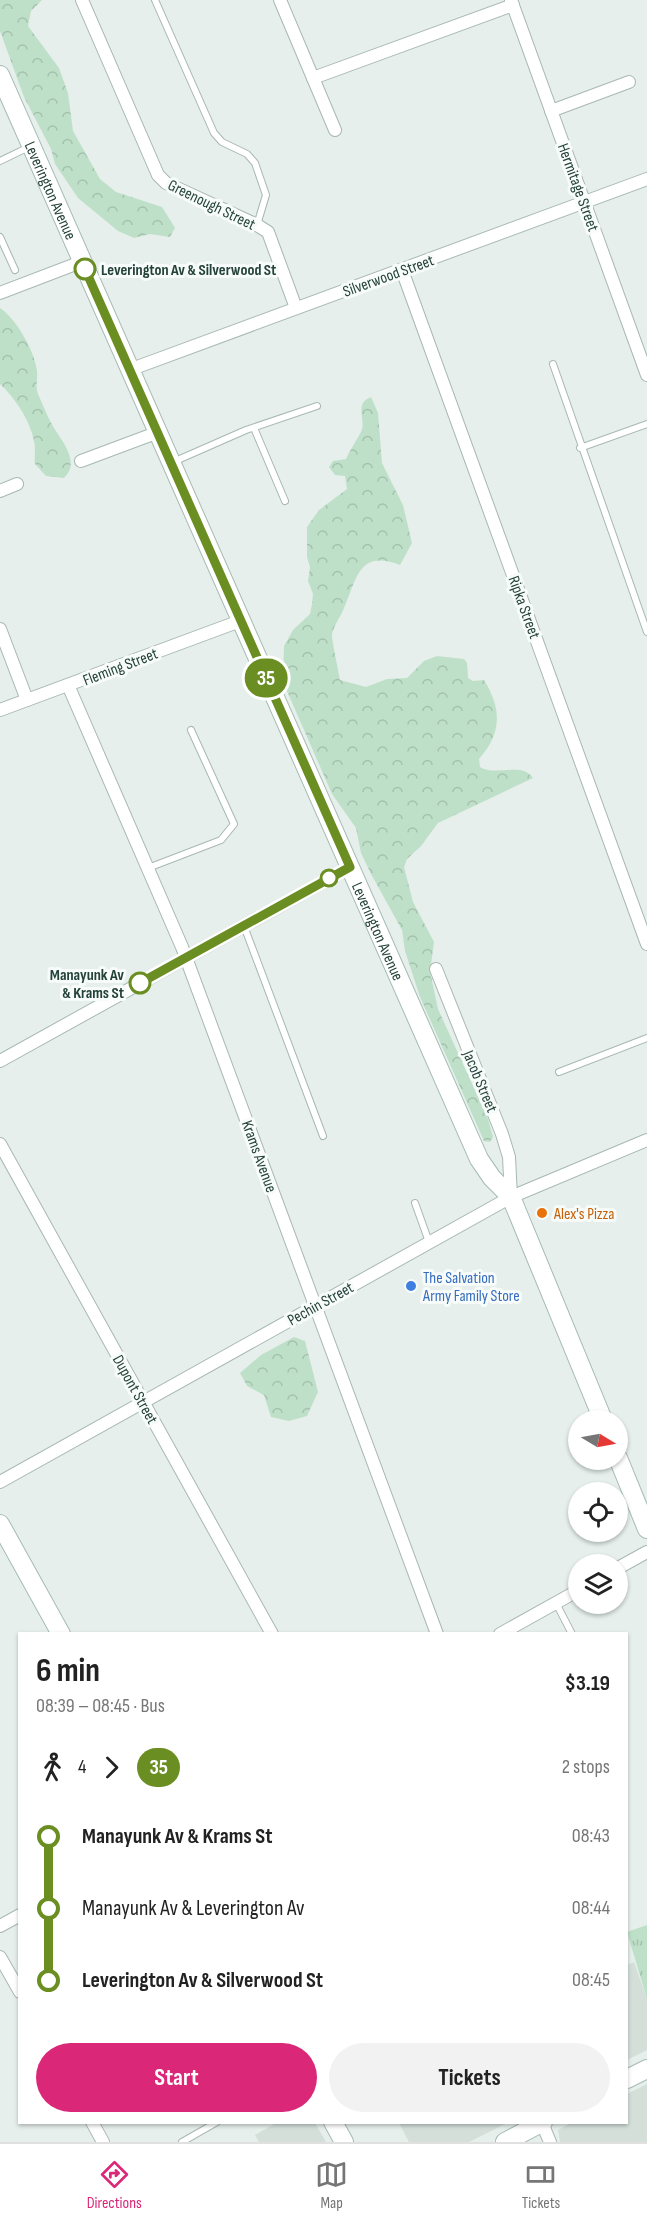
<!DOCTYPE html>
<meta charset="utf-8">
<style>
:root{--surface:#fff;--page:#f2f2f2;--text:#222;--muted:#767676;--line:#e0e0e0;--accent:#db2777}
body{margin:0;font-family:"Sofia Sans Condensed",sans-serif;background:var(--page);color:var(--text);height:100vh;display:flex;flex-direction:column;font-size:22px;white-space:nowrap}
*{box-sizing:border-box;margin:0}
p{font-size:20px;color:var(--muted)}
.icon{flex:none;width:33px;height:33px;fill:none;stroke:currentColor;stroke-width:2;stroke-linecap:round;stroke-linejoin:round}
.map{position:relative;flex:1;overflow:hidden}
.drawer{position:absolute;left:18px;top:1632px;width:610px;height:492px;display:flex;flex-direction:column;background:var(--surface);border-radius:0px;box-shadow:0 2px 4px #0004}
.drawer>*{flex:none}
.badge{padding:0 12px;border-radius:20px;font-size:21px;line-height:39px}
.needle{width:39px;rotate:100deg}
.buttons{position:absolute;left:568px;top:1410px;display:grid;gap:12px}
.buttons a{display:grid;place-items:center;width:60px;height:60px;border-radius:50%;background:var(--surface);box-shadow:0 2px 4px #0004;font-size:30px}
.map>.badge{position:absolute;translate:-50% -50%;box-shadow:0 0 0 3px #fff}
.legs{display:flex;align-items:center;gap:9px;height:66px;padding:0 18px;font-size:20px}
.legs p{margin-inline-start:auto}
.head{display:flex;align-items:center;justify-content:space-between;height:102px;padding:0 18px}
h1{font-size:33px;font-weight:700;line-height:45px}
.cta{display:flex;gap:12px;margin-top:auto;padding:12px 18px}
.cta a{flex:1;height:69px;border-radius:36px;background:var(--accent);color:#fff;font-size:24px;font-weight:700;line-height:69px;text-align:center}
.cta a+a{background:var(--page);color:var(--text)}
ul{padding:0 18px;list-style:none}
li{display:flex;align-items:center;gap:21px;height:72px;font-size:22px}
li i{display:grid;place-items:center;width:9px;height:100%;margin:0 8px;background:currentColor}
li i::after{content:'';width:15px;height:15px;margin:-8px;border:4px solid;border-radius:50%;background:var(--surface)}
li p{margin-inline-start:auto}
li:first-child i{background:linear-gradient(#0000 50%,currentColor 0)}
li:last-child i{background:linear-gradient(currentColor 50%,#0000 0)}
.menu{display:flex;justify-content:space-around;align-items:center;height:84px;border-top:2px solid var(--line);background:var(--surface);font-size:16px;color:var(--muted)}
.menu a{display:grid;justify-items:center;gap:3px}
.menu .selected{color:var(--accent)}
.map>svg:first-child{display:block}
</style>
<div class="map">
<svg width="647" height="2142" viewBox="0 0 647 2142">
<defs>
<pattern id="grass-tufts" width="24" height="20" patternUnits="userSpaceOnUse" patternTransform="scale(1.5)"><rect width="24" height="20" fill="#bfe0c8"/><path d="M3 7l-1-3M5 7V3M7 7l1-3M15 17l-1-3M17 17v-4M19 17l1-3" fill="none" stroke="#a4c1ad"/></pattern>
<pattern id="forest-crowns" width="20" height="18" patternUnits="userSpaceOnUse" patternTransform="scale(1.5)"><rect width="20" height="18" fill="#bfe0c8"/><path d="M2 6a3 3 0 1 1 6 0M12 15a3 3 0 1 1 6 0" fill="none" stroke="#a4c1ad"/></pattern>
</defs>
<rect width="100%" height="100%" fill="#e6efeb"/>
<g fill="#d4dfda">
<path d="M634,1962L647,1999V2050L627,2060V1965Z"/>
<path d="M647,2084V2142H560L558,2130L571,2123L627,2122V2094Z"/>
<path d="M278,2122L315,2123L326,2142H259L255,2135Z"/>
<path d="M399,2123H507L469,2142H409Z"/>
</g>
<path fill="url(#grass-tufts)" d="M647,1925V1999L627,1932Z"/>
<g fill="url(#forest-crowns)">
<path d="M0,0H42L31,11L28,26L59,68L68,93L73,131L100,179L116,192L162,207L175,228L170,237L150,234L134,238L118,231L78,198L55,164L51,149L24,97L0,31Z"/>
<path d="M0,308C16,318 35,352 37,371C38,379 35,386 38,394C43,405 48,418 54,428C62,441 81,463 64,478L46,476L35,464C34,456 36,449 34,441C30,420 15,398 0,384Z"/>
<path d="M371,397L378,413L382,463L403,505L412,543L400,565C359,549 357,578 344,608C341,616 334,625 332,634C331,637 339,673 340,680L366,687L387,679L407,678L424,661L437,656L464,659L467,663L468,678L473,681L484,680C502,709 502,733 479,759L480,767C495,777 522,761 533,778L438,823L421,846L407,859L404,867L413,902L434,942L430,972L438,1009L488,1119L493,1137L490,1142L484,1141L420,997L405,951L402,930L371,874L361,853L356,828L332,794L283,682L284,646L293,630L310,614L312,604L313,594L308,581L310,567L307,557V527L319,510L347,489L345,476L335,475L329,467L333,461L346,459C350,450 356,441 361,432C367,420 353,404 371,397Z"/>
<path d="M294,1337L305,1341L318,1392L307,1416L289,1421L271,1417L264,1395L247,1386L240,1373L261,1355Z"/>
</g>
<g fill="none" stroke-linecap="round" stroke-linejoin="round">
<g stroke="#a8b8b2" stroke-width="8">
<g id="lane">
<path d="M155,0L214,133L222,142L247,154L255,163L266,195L257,225"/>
<path d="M0,161L31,146"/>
<path d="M0,237L15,270"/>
<path d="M553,364L647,632"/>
<path d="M254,428L285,501"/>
<path d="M580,448L647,424"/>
<path d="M173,462L246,430L317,406"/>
<path d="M148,868L221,840L234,824L191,730"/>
<path d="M244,926L323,1136"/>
<path d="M559,1072L647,1038"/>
<path d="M415,1203L429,1242"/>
<path d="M556,1603L572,1634"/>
<path d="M182,2142L217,2122"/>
</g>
</g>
<g stroke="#a8b8b2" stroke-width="14">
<g id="street">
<path d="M82,0L158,175L166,183L257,225L268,232L296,308"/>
<path d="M280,0L335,130"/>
<path d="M511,0L647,375"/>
<path d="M313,78L513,5"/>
<path d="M551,111L629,82"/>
<path d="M402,270L647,944"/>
<path d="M0,293L81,262"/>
<path d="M129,370L647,179"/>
<path d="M81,461L156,433"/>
<path d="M0,491L17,484"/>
<path d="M0,629L27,700"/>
<path d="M68,685L182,947L437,1634"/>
<path d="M0,710L240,621"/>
<path d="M436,969L502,1134L509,1157L511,1197"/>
<path d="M0,1061L350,867"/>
<path d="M0,1144L272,1634"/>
<path d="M0,1482L511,1197L647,1140"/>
<path d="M618,1568L647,1552"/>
<path d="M500,1634L579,1590"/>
<path d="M0,1926L20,1915"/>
<path d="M0,1957L20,1992"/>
<path d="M92,2122L103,2142"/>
<path d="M542,2123L550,2142"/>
</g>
</g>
<g stroke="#a4bbb3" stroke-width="20">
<g id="secondary">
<path id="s1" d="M0,75L479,1159L492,1178L511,1197L603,1420"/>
<path d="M618,1458L647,1529"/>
<path d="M0,1524L61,1634"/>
<path d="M627,2079L647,2069"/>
<path d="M333,2122L344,2142"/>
<path d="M505,2142L543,2122"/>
</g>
</g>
<use href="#lane" stroke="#fff" stroke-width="6"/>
<use href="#street" stroke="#fff" stroke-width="12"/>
<use href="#secondary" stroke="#fff" stroke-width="18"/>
</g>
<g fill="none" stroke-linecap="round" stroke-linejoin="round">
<g stroke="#fff" stroke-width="14">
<path id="line-1" d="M85,269L350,867L140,983"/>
</g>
<use href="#line-1" stroke="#6b8e23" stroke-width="9"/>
</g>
<g fill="#fff" stroke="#6b8e23" stroke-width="3">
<circle cx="85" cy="269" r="10"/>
<circle cx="329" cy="878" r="8"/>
<circle cx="140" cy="983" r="10"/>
</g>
<circle fill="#e8710a" stroke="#f7fbf9" stroke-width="2" cx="542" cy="1213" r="6"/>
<circle fill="#3f7fe0" stroke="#f7fbf9" stroke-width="2" cx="411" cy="1286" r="6"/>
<g text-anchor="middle" stroke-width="6" stroke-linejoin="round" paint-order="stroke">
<g font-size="16" fill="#24423a" stroke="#f7fbf9">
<text transform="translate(579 187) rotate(70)" y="6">Hermitage Street</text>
<text dy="6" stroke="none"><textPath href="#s1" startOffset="126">Leverington Avenue</textPath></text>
<text transform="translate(212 204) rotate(26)" y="6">Greenough Street</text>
<text transform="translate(388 275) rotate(-20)" y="6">Silverwood Street</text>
<text transform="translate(525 607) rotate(70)" y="6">Ripka Street</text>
<text transform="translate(120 666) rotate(-21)" y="6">Fleming Street</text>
<text dy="6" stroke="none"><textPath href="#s1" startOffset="936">Leverington Avenue</textPath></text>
<text transform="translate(481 1081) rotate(67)" y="6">Jacob Street</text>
<text transform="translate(260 1156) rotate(70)" y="6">Krams Avenue</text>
<text transform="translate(320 1303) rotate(-29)" y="6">Pechin Street</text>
<text transform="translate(136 1389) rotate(61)" y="6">Dupont Street</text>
</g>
<g font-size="16" font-weight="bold" fill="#24423a" stroke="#f7fbf9" text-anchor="start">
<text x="101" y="275">Leverington Av &amp; Silverwood St</text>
<text x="124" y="980" text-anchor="end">Manayunk Av<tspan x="124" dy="18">&amp; Krams St</tspan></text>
</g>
<g font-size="16" fill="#c56008" stroke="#f7fbf9" text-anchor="start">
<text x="554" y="1219">Alex's Pizza</text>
</g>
<g font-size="16" fill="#366cbe" stroke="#f7fbf9" text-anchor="start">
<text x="423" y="1283">The Salvation<tspan x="423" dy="18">Army Family Store</tspan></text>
</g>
</g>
</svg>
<div class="buttons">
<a><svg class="needle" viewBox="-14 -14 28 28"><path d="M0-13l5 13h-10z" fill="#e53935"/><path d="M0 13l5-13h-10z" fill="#767676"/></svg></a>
<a><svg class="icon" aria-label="locate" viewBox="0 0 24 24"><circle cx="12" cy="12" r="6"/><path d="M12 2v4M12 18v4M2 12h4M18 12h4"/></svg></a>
<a><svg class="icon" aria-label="layers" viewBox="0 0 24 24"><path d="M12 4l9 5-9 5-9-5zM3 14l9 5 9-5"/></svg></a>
</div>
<b class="badge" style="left:266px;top:678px;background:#6b8e23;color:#fff">35</b>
<section class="drawer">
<div class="head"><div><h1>6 min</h1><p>08:39 – 08:45 · Bus</p></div><b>$3.19</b></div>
<div class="legs"><svg class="icon" aria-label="walk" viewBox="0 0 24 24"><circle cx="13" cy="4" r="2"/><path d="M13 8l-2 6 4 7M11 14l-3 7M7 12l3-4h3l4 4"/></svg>4<svg class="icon" aria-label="forward" viewBox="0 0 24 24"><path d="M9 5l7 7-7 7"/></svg><b class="badge" style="background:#6b8e23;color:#fff">35</b><p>2 stops</p></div>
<ul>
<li><i style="color:#6b8e23"></i><b>Manayunk Av &amp; Krams St</b><p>08:43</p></li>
<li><i style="color:#6b8e23"></i><span>Manayunk Av &amp; Leverington Av</span><p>08:44</p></li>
<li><i style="color:#6b8e23"></i><b>Leverington Av &amp; Silverwood St</b><p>08:45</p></li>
</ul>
<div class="cta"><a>Start</a><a>Tickets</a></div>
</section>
</div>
<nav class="menu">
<a class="selected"><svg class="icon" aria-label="directions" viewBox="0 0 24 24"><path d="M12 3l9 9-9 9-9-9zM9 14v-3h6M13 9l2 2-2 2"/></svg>Directions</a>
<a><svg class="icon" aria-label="map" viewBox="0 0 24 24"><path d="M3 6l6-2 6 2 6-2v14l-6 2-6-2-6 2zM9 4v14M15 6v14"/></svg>Map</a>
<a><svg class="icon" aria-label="tickets" viewBox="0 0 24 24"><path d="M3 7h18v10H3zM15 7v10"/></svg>Tickets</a>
</nav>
